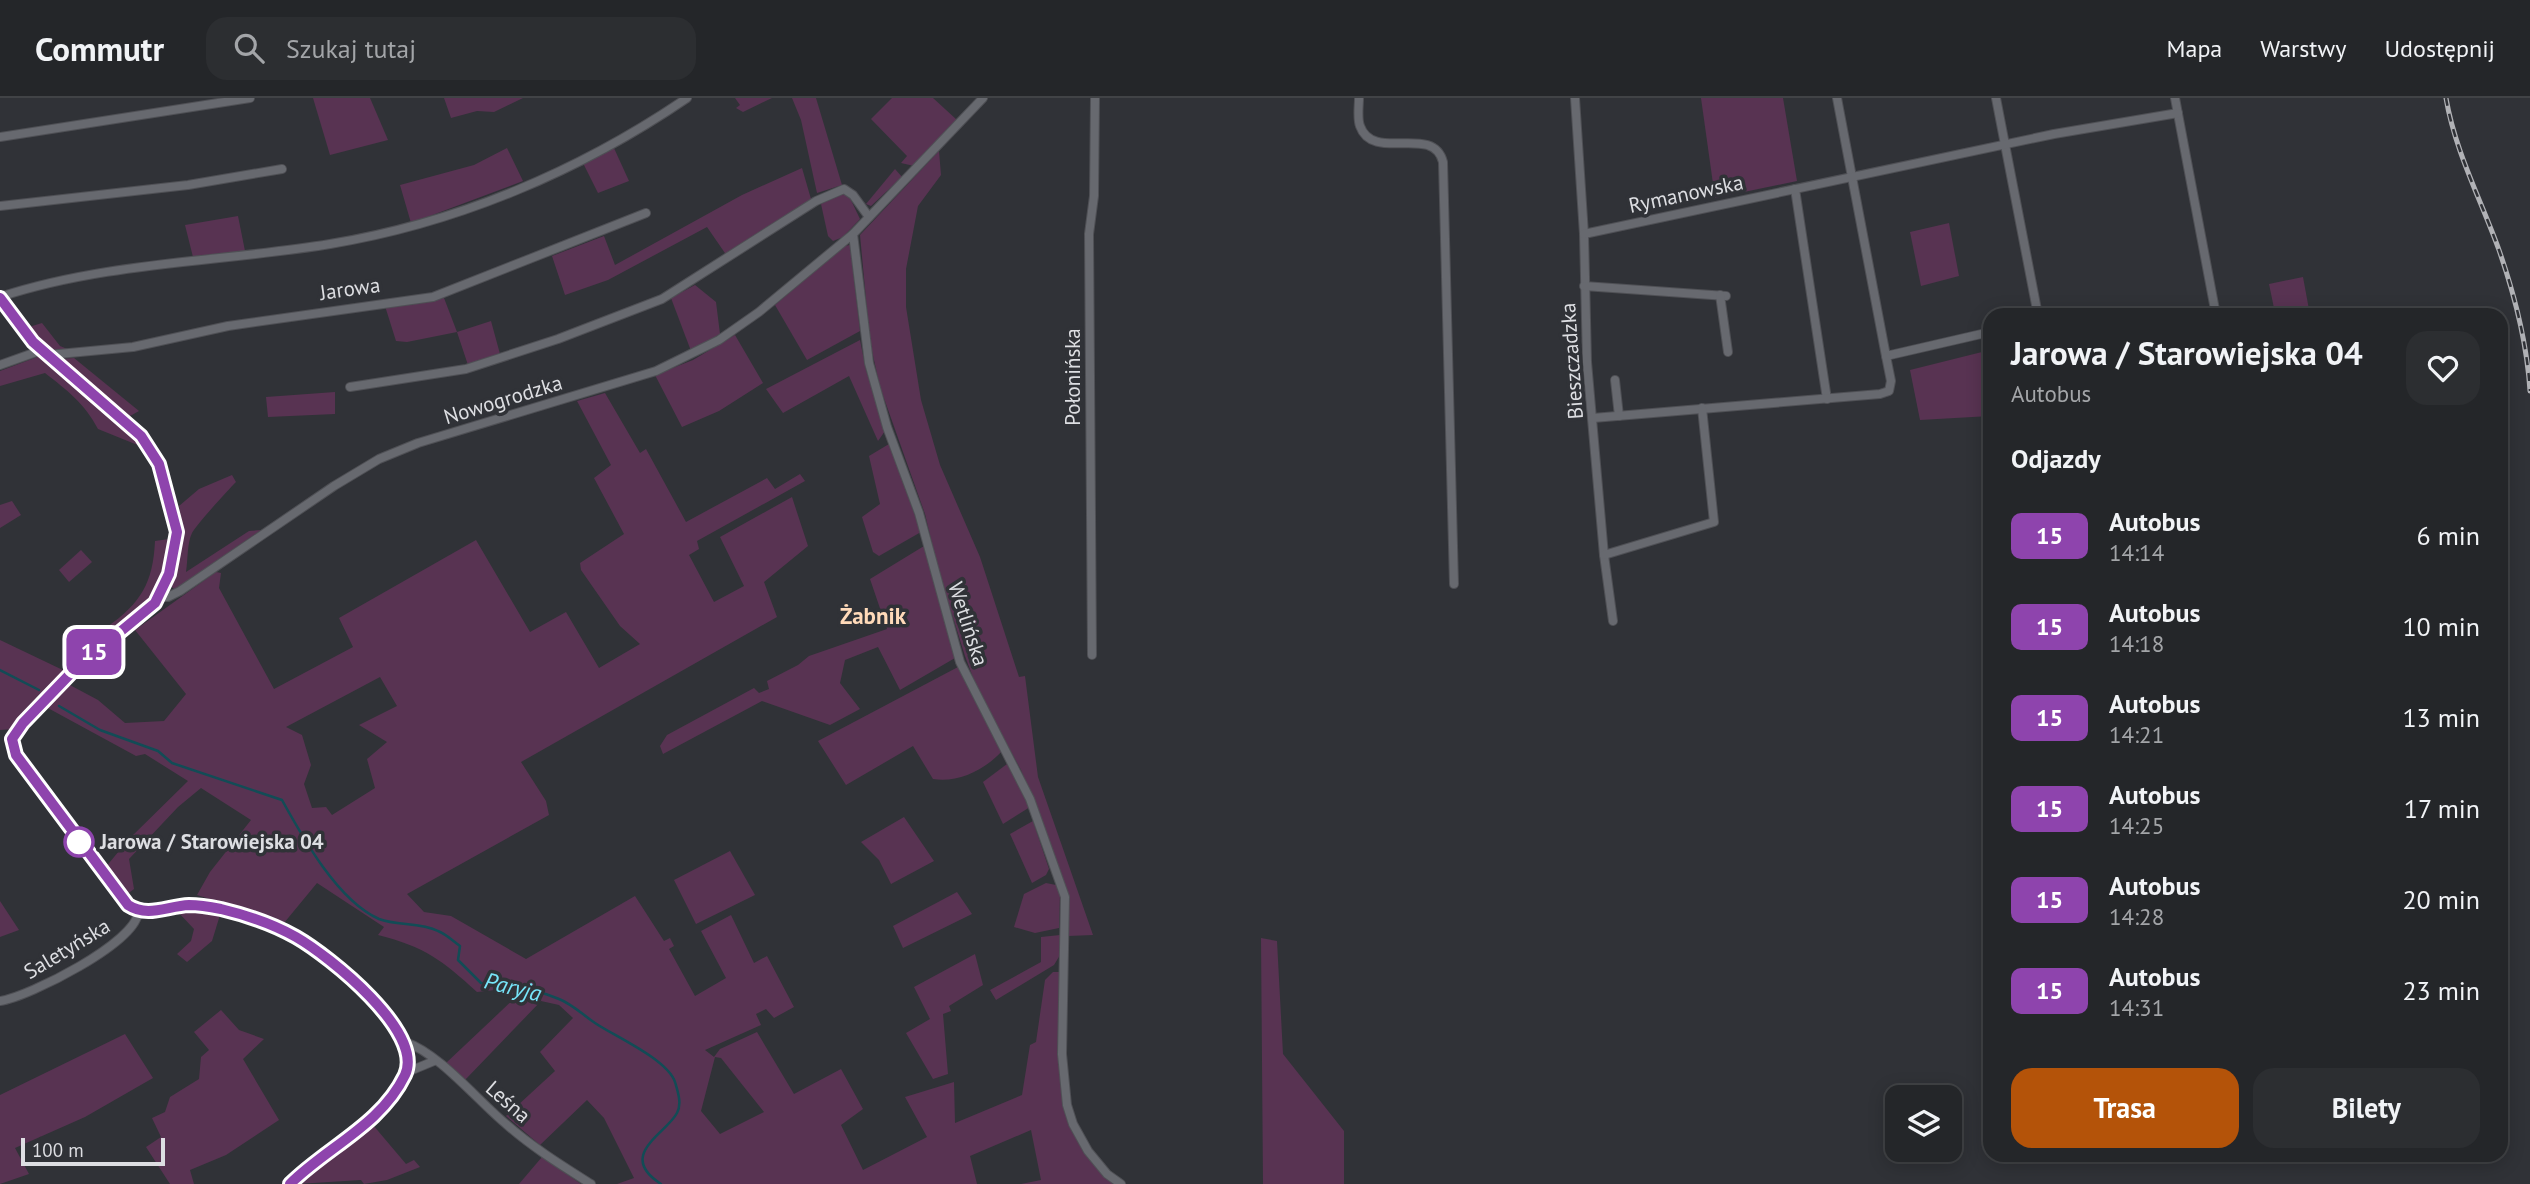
<!DOCTYPE html>
<html lang="pl">
<meta charset="utf-8">
<style>
:root{--surface:#242629;--page:#2c2e31;--text:#f1f3f6;--muted:#a3a5a8;--line:#414346;--accent:#b45309}
body{margin:0;font-family:"PT Sans",sans-serif;background:var(--page);color:var(--text);height:100vh;display:flex;flex-direction:column;font-size:26px;white-space:nowrap}
*{box-sizing:border-box;margin:0}
p{font-size:23px;color:var(--muted)}
.icon{flex:none;width:38px;height:38px;fill:none;stroke:currentColor;stroke-width:2;stroke-linecap:round;stroke-linejoin:round}
.map{position:relative;flex:1;overflow:hidden}
.side{position:absolute;left:1983px;top:210px;width:525px;height:854px;display:flex;flex-direction:column;background:var(--surface);border-radius:21px;box-shadow:0 4px 18px #0003,0 0 0 2px var(--line)}
.side>*{flex:none}
.badge{padding:0 14px;border-radius:10px;font-size:24px;line-height:46px}
.fabs{position:absolute;left:1885px;top:987px;display:grid;gap:14px}
.fabs a{display:grid;place-items:center;width:77px;height:77px;border-radius:14px;background:var(--surface);box-shadow:0 4px 18px #0003,0 0 0 2px var(--line);font-size:35px}
.scale{position:absolute;left:21px;bottom:18px;width:144px;box-sizing:border-box;padding-left:7px;border:4px solid #dddee2;border-top:0;font-size:19px;line-height:24px;white-space:nowrap;color:#dddee2;-webkit-text-stroke:5px #303237;paint-order:stroke}
.map>.badge{position:absolute;translate:-50% -50%;box-shadow:0 0 0 4px #fff}
h2{padding:0 28px;font-size:26px;line-height:63px}
.round{display:grid;place-items:center;flex:none;width:74px;height:74px;border-radius:21px;background:var(--page)}
.overview{display:flex;align-items:center;justify-content:space-between;height:119px;padding:0 28px}
h1{font-size:33px;font-weight:700;line-height:52px}
.button{display:flex;gap:14px;margin-top:auto;padding:14px 28px}
.button a{flex:1;height:80px;border-radius:21px;background:var(--accent);color:#fff;font-size:28px;font-weight:700;line-height:80px;text-align:center}
.button a+a{background:var(--page);color:var(--text)}
ul{padding:0;list-style:none}
li{display:flex;align-items:center;gap:21px;height:91px;padding:0 28px}
li div{flex:1}
li b{display:block;font-size:26px}
li em{font-style:normal}
li .badge{min-width:77px;font-weight:700;text-align:center}
header{display:flex;align-items:center;gap:42px;box-sizing:border-box;height:98px;padding:0 35px;background:var(--surface);border-bottom:2px solid var(--line)}
header strong{font-size:33px}
nav{display:flex;gap:38px;margin-inline-start:auto;font-size:24px}
.search{width:490px;height:63px;background:var(--page);display:flex;align-items:center;gap:18px;box-sizing:border-box;padding:0 24px;border-radius:21px;color:var(--muted);font-size:26px}
.map>svg:first-child{display:block}
</style>
<header>
<strong>Commutr</strong>
<div class="search"><svg class="icon" aria-label="search" viewBox="0 0 24 24"><circle cx="10" cy="10" r="6"/><path d="M15 15l6 6"/></svg>Szukaj tutaj</div>
<nav><a>Mapa</a><a>Warstwy</a><a>Udostępnij</a></nav>
</header>
<div class="map">
<svg width="2530" height="1086" viewBox="0 0 2530 1086">
<rect width="100%" height="100%" fill="#303237"/>
<g fill="#583352" fill-rule="evenodd">
<path d="M313,0H370L388,42L330,57Z"/>
<path d="M444,0H523L494,14L477,13L451,20Z"/>
<path d="M735,0H772L743,14L736,10L740,7Z"/>
<path d="M792,0H816L842,87L817,95L801,22Z"/>
<path d="M892,0H933L957,22L914,68L901,65L907,58L871,21Z"/>
<path d="M1701,0H1783L1797,83L1715,100Z"/>
<path d="M613,48L629,83L598,95L583,65Z"/>
<path d="M507,50L523,83L411,125L400,87L474,67Z"/>
<path d="M939,53L941,77L918,108L906,171V209L921,302L940,367L980,459L1019,579L1025,578L1038,679L1093,837L1068,838L1067,808L1040,723L1021,672L978,593L965,558L939,475L925,416L880,289L870,244L860,137Z"/>
<path d="M802,70L811,101L727,158L707,129L608,182L565,197L552,158L604,138L615,167L742,97Z"/>
<path d="M895,71L902,79L871,108L866,106Z"/>
<path d="M835,96H848L860,121L843,139L833,143L828,138L821,106Z"/>
<path d="M238,118L245,153L193,159L185,127Z"/>
<path d="M1949,125L1959,178L1921,188L1910,134Z"/>
<path d="M850,147L860,233L807,262L775,207L844,148Z"/>
<path d="M2303,179L2310,217H2270L2275,215L2269,186Z"/>
<path d="M695,187L716,204L720,236L691,253L671,200Z"/>
<path d="M444,200L457,234L491,223L500,256L468,267L457,234L407,244L396,243L385,208Z"/>
<path d="M42,225L60,248L72,253L53,254L29,229Z"/>
<path d="M735,237L763,285L719,313L682,329L655,277L693,262Z"/>
<path d="M860,242L866,272L885,333L878,343L849,278L783,315L766,291Z"/>
<path d="M1990,252V318L1920,322L1910,272Z"/>
<path d="M40,258L112,317L145,350L98,331C85,306 67,292 45,275L0,288V273Z"/>
<path d="M74,260L139,313L130,318L60,261Z"/>
<path d="M335,294V316L268,319L266,299Z"/>
<path d="M605,295L640,355L646,351L686,424L767,380L775,391L800,376L805,383L697,443L699,451L689,457L714,504L744,488L720,439L792,399L808,448L764,484L777,519L521,664L546,703L549,717L407,796L424,814L451,818L526,861L635,798L664,843L670,840L674,848L669,851L695,898L726,880L701,833L731,817L754,865L767,858L794,909L774,920L766,911L756,916L761,927L705,952L714,959L720,951L757,934L794,996L841,971L863,1011L841,1027L863,1072L927,1039L905,999L954,984L955,1025L1022,997L1030,947L1036,944L1045,882L1053,874H1061L1059,950L1074,1034L1117,1086H1021L1041,1082L1031,1032L970,1058L977,1086H617L634,1080L604,1020L587,1002L540,1047L506,1018L555,973L540,954L573,920L559,907L541,903L465,982L446,965L517,898L495,892L477,894C442,862 425,849 378,837L384,829L317,785L284,825L197,797L210,774L251,722L201,690L178,709L129,761L134,791L126,797L105,770L128,742L188,683L145,656L136,658L46,609L68,586L98,602L125,625L164,623L186,596L135,532L216,474L221,475L219,490L274,591L353,549L339,520L476,442L530,534L566,514L599,570L640,546L620,528L581,472L580,465L624,436L594,380L611,367L577,303ZM380,579L397,608L359,627L387,644L367,661L375,690L332,717L326,709L312,710L304,686L311,667L302,637L286,629ZM715,959L721,960L764,1014L720,1036L701,1013Z"/>
<path d="M889,346L921,434L879,458L873,454L862,419L880,406L869,358Z"/>
<path d="M232,377L236,384C229,391 196,427 192,435C187,445 188,462 186,474L249,433L261,432L175,492L170,487C182,460 184,437 179,408L199,391Z"/>
<path d="M12,403L21,417L0,430V407Z"/>
<path d="M169,441C167,486 146,510 111,535L107,529C141,505 153,485 155,443Z"/>
<path d="M924,448L955,560L900,592L878,549L845,562L840,585L860,611L830,627L762,603L663,656L660,648L667,637L754,590L759,595L769,591L767,583L798,567L809,558L887,531L870,481Z"/>
<path d="M81,452L92,464L69,484L59,472Z"/>
<path d="M0,542L67,574L13,631L0,632Z"/>
<path d="M958,569L998,642L1002,653C985,672 958,685 933,681L913,648L846,687L818,643Z"/>
<path d="M1007,666L1030,709L1003,726L983,684Z"/>
<path d="M904,719L934,763L891,786L879,762L861,744Z"/>
<path d="M1033,723L1049,771L1046,777L1032,785L1010,736Z"/>
<path d="M730,753L755,797L696,826L674,782Z"/>
<path d="M1046,785L1056,787L1060,796L1059,830L1035,835L1014,829L1024,796Z"/>
<path d="M957,794L972,816L903,850L893,828Z"/>
<path d="M0,803L19,832L0,839Z"/>
<path d="M194,812L220,817L212,843L187,864L177,856L191,843L194,831L178,814Z"/>
<path d="M1060,837V857L1054,867L996,902L990,892L1041,864V839Z"/>
<path d="M1261,840L1277,843L1283,956L1344,1033V1086H1263Z"/>
<path d="M975,856L983,887L949,908L951,913L943,916L948,976L933,981L906,935L930,921L914,889Z"/>
<path d="M221,912L239,932L264,941L243,961L279,1022L226,1057L190,1072L194,1086H170L146,1049L161,1039L152,1020L165,1014L170,999L199,981L201,959L209,952L194,934Z"/>
<path d="M125,936L153,980L85,1019L15,1050L29,1076L0,1086V997Z"/>
<path d="M373,1027L406,1066L414,1062L420,1069L387,1082L364,1086L361,1082L297,1086Z"/>
<path d="M542,1059L581,1086H519Z"/>
</g>
<g fill="none" stroke-linecap="round" stroke-linejoin="round">
<g stroke="#124c56" stroke-width="2.5">
<path d="M0,572L39,592"/>
<path d="M59,608L100,632L158,653L172,665L282,702C303,740 338,803 379,821C397,828 420,824 438,833C446,836 453,843 460,848L458,862L481,885C507,886 535,891 559,901C572,906 583,917 595,925C614,938 667,961 675,984C678,994 682,1006 677,1015C666,1036 616,1057 661,1086"/>
</g>
<g stroke="#4f5055" stroke-width="10">
<g id="minor">
<path d="M983,0L853,136L869,265L887,329L919,415L960,564L1030,701L1065,799L1062,956L1067,1007L1073,1026L1088,1053L1107,1076L1121,1086"/>
<path d="M1359,0C1359,8 1357,20 1360,28C1373,65 1433,25 1443,64L1454,486"/>
<path d="M1575,0L1584,136L1587,264L1604,457L1613,523"/>
<path d="M1837,0L1886,258L1990,234"/>
<path d="M1996,0L2038,217"/>
<path d="M2175,0L2216,217"/>
<path d="M0,39L250,0"/>
<path d="M1795,91L1827,301"/>
<path d="M0,108L188,87L282,71"/>
<path d="M1584,136L2054,36L2178,15"/>
<path d="M1584,188L1726,198"/>
<path d="M1720,197L1728,254"/>
<path d="M0,199C106,164 221,164 330,146C457,125 580,73 687,0"/>
<path d="M0,200C11,216 22,233 36,246C89,296 149,324 170,399C176,421 178,440 173,462C167,482 162,500 147,514C106,549 37,592 12,641L16,657L128,807C149,821 186,804 216,810C238,815 261,822 281,832C318,848 426,931 405,977C381,1027 327,1048 290,1086"/>
<path d="M48,257L133,249L228,228L433,199L646,115"/>
<path d="M0,267L42,252"/>
<path d="M1615,282L1619,318"/>
<path d="M350,289L466,271L558,241L662,201L816,103L844,91L853,97L869,119"/>
<path d="M1593,320L1880,296L1889,293L1891,283L1886,258"/>
<path d="M1604,457L1714,424L1702,310"/>
<path d="M160,499H168L180,493L334,388L379,361L418,345L656,273L719,242L759,214L853,136"/>
<path d="M1092,557L1089,136L1094,98L1095,0"/>
<path d="M0,903C29,899 137,844 138,814"/>
<path d="M405,944C439,955 478,1003 506,1026C532,1049 561,1067 591,1086"/>
<path d="M405,975L434,963"/>
</g>
</g>
<use href="#minor" stroke="#67696f" stroke-width="8"/>
<g stroke="#b1b2b6" stroke-width="5">
<path id="rail" d="M2446,0C2455,53 2481,102 2499,152C2515,198 2527,245 2530,293"/>
</g>
<use href="#rail" stroke="#303237" stroke-width="2.5" stroke-dasharray="8" stroke-linecap="butt"/>
</g>
<g fill="none" stroke-linecap="round" stroke-linejoin="round">
<g stroke="#fff" stroke-width="16">
<path id="line" d="M0,200L33,244L141,338L159,366L177,434L169,476L155,505L74,572L23,625L12,641L16,657L128,807C148,820 167,808 189,807C200,807 211,809 221,811C246,817 273,826 296,839C329,858 425,934 405,977C381,1027 327,1049 290,1086"/>
</g>
<use href="#line" stroke="#8e44ad" stroke-width="10"/>
</g>
<circle fill="#fff" stroke="#8e44ad" stroke-width="3.5" cx="79" cy="744" r="14"/>
<g text-anchor="middle" stroke-width="7" stroke-linejoin="round" paint-order="stroke">
<g font-size="21" fill="#dddee2" stroke="#303237">
<text transform="translate(1686 96) rotate(-12)" y="7">Rymanowska</text>
<text transform="translate(350 191) rotate(-8)" y="7">Jarowa</text>
<text transform="translate(1572 263) rotate(-94)" y="7">Bieszczadzka</text>
<text transform="translate(1073 279) rotate(-90)" y="7">Połonińska</text>
<text transform="translate(503 302) rotate(-17)" y="7">Nowogrodzka</text>
<text transform="translate(968 526) rotate(72)" y="7">Wetlińska</text>
<text transform="translate(67 851) rotate(-31)" y="7">Saletyńska</text>
<text transform="translate(508 1004) rotate(41)" y="7">Leśna</text>
</g>
<g font-size="21" font-weight="bold" fill="#dddee2" stroke="#303237" text-anchor="start">
<text x="100" y="751">Jarowa / Starowiejska 04</text>
</g>
<g font-size="23" font-weight="bold" fill="#ffdab9" stroke="#303237">
<text x="873" y="526">Żabnik</text>
</g>
<g font-size="23" font-style="italic" fill="#77e5f9" stroke="#303237">
<text transform="translate(513 889) rotate(14)" y="8">Paryja</text>
</g>
</g>
</svg>
<div class="fabs">
<a><svg class="icon" aria-label="layers" viewBox="0 0 24 24"><path d="M12 4l9 5-9 5-9-5zM3 14l9 5 9-5"/></svg></a>
</div>
<div class="scale">100 m</div>
<b class="badge" style="left:94px;top:554px;background:#8e44ad;color:#fff">15</b>
<section class="side">
<div class="overview"><div><h1>Jarowa / Starowiejska 04</h1><p>Autobus</p></div><a class="round"><svg class="icon" aria-label="heart" viewBox="0 0 24 24"><path d="M12 20l-8-8c-3-5 5-10 8-4 3-6 11-1 8 4z"/></svg></a></div>
<h2>Odjazdy</h2>
<ul>
<li><span class="badge" style="background:#8e44ad;color:#fff">15</span><div><b>Autobus</b><p>14:14</p></div><em>6 min</em></li>
<li><span class="badge" style="background:#8e44ad;color:#fff">15</span><div><b>Autobus</b><p>14:18</p></div><em>10 min</em></li>
<li><span class="badge" style="background:#8e44ad;color:#fff">15</span><div><b>Autobus</b><p>14:21</p></div><em>13 min</em></li>
<li><span class="badge" style="background:#8e44ad;color:#fff">15</span><div><b>Autobus</b><p>14:25</p></div><em>17 min</em></li>
<li><span class="badge" style="background:#8e44ad;color:#fff">15</span><div><b>Autobus</b><p>14:28</p></div><em>20 min</em></li>
<li><span class="badge" style="background:#8e44ad;color:#fff">15</span><div><b>Autobus</b><p>14:31</p></div><em>23 min</em></li>
</ul>
<div class="button"><a>Trasa</a><a>Bilety</a></div>
</section>
</div>
